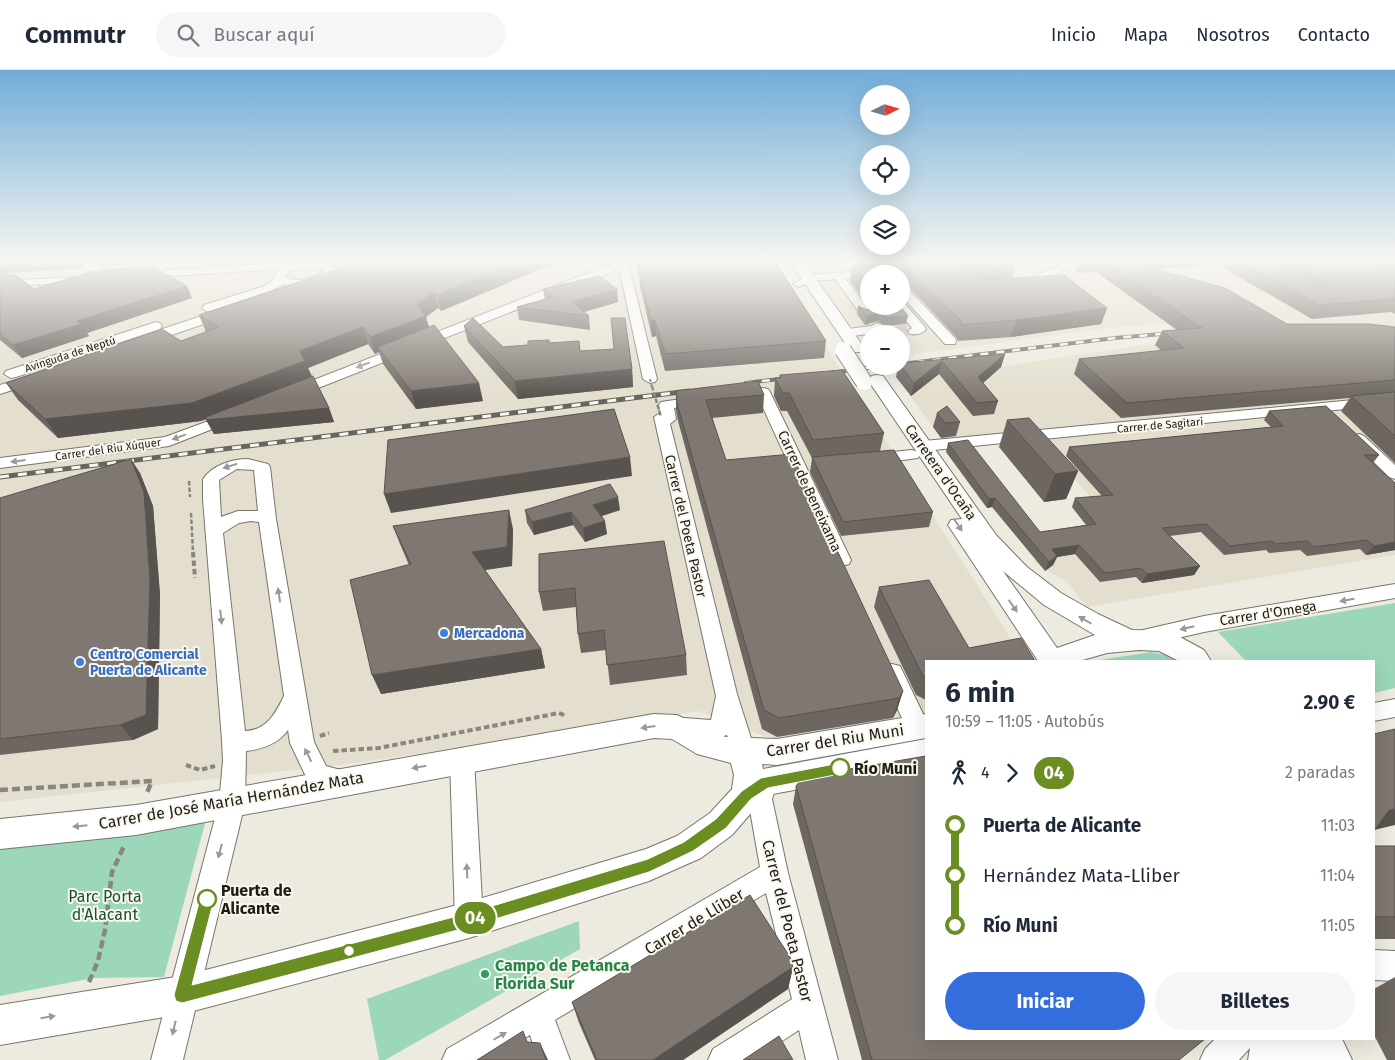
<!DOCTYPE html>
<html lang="es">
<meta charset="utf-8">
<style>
:root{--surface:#fff;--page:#f6f6f7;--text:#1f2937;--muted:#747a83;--line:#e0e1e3;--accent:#346edd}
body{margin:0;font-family:"Fira Sans",sans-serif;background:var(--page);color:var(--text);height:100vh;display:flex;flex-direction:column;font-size:19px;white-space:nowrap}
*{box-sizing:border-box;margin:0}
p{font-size:16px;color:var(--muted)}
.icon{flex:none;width:28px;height:28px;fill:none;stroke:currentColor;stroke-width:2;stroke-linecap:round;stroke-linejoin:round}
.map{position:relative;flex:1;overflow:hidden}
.details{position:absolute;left:925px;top:590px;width:450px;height:380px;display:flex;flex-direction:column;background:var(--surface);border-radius:0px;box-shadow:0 5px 20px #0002}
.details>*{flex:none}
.badge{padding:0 10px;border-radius:16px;font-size:18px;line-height:32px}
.needle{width:32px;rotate:85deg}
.buttons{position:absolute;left:860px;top:15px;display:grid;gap:10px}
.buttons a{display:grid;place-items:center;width:50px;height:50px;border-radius:50%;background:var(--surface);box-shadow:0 5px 20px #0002;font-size:25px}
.map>.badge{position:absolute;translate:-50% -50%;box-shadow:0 0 0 2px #fff}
.legs{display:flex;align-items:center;gap:8px;height:55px;padding:0 20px;font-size:16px}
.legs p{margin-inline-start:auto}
.overview{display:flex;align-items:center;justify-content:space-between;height:85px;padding:0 20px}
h1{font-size:28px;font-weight:700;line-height:38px}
.primary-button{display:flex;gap:10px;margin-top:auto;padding:10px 20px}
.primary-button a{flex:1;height:58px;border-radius:30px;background:var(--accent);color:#fff;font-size:20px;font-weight:700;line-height:58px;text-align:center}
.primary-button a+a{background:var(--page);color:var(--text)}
ul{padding:0 20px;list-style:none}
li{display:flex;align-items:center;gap:18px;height:50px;font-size:19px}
li i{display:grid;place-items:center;width:8px;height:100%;margin:0 6px;background:currentColor}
li i::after{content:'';width:12px;height:12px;margin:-6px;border:4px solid;border-radius:50%;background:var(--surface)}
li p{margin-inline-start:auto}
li:first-child i{background:linear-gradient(#0000 50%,currentColor 0)}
li:last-child i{background:linear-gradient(currentColor 50%,#0000 0)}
header{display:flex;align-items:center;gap:30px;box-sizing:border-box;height:70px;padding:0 25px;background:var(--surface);border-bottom:1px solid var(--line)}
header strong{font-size:24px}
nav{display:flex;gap:28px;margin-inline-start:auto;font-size:18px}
.search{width:350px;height:45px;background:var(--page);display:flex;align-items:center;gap:12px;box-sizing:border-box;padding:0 18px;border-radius:28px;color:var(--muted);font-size:19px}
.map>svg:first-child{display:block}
</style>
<header>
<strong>Commutr</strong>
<div class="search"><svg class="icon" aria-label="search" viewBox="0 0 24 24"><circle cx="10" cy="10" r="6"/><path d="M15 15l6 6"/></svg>Buscar aquí</div>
<nav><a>Inicio</a><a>Mapa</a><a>Nosotros</a><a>Contacto</a></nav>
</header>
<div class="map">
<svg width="1395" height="990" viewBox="0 0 1395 990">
<rect width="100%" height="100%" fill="#edeae0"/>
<g fill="#e3decd" fill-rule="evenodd">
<path d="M0,190H771L1025,591H926V643L774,670L699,641L349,694L0,732Z"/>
<path d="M803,190H1395V257L1281,251L1205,252L1122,256L901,286V264H869V278L833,235ZM869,204H901V236H869Z"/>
<path d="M1269,268L1395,272V485L1087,537L1067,512L1035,493L1036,490L1133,475L1036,366L946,374L896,307L985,299L1139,276Z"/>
</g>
<g fill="#9cd7bb">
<path d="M1395,533V618L1374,623V591H1246L1218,562Z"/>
<path d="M1151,582L1166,585L1177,591H1094Z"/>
<path d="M207,746L164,907L93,908L0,926V771Z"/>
<path d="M579,851L580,879L385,990H379L367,929Z"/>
</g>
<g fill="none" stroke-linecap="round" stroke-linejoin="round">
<path stroke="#c4c1b8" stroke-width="12" stroke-dasharray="12 6" stroke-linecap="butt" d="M895,262L914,261"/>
<g stroke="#77756c" stroke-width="2">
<g id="minor">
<path d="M75,190C89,190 100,194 108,207L106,209L97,208L92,211L0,217V211L96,206Z"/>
<path d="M327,190H355L350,193L332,196L335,202L334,204C319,216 300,219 283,214L273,220L208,242L202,238L204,235L265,216L274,209L275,204L280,199L139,208L133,205L139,202ZM310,197L323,199L324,201C313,209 297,213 285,207L291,201Z"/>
<path d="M622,190H637L626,196L630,201L657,309L655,312L650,313L643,309L620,202L617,200L298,326H288L286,323L288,320Z"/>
<path d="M1073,190H1088L1026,217H1018L1016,215L1018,213Z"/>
<path d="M876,200L880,201L881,204H869V207L846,209L872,243L866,247L862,246L835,209L811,211L799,217L793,214L808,205Z"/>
<path d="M901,215L905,216L955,268L956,271L955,274H945L901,225Z"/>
<path d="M901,234L906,235L924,256L926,259C923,264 915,265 910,264L908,261L912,258L899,242H889L883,238L884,236H901Z"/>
<path d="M226,238L232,242L230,245L148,273L143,274L137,270L138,267Z"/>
<path d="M156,252L160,253L162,256L160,259L16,307L11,308L4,304L6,301Z"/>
<path d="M877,253L881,254L885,258H895L901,262L900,264L875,263L845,267L839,263L841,260L871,256Z"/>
<path d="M32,305L39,309L37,312L0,324V315Z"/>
<path d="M763,318L768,319L770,322L851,490L849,494L842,496L835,494L833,490L758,327L736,328L734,325L736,322Z"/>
<path d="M701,326L706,327L708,330L706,333L674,338L676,349L670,354L737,624L755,681L751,688L743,691L735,688L727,665C709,671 694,671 676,665L672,658L676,651L684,648L711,650L716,626L654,347L660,343L659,335L661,332Z"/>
<path d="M1395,326V334L924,381L918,379L916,376L918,373L924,371Z"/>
<path d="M233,342L238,343L240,346L238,349L169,376L0,398V388L165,367Z"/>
<path d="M1359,364L1364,366L1395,395V409L1389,407L1351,369L1354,366Z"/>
<path d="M912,380L918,382L920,385L918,388L873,394L867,392L865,389L867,386L873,384Z"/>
<path d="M248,389L268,394L270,397L276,449L314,672L326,696L348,702L351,710L348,718L339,721L309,713L290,673L288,660C278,674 263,679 246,681L245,733L183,990H151L219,733L223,691L222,670L203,429V409C213,395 231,389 248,389ZM237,399L254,400L258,441H238L221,447L219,410ZM251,451L259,452L284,626C275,644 267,660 245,661L223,463L239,453Z"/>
<path d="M1395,514V528L1204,562L1143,576L1136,574L1133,568L1136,562L1143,560L1204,546Z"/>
<path d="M892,594L900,596L926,650V664L918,667L910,664L906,657L881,602L884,596Z"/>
<path d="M1395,629V647L1374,651V633Z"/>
<path d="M462,679L470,682L474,689L483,850L479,860L469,864L459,860L455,850L450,689L454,682Z"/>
<path d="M766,701L775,704L778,712L772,729L788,803L838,990H806L799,960L753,990H708L713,979L792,929L766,823L555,950L570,990H538L530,965L488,990H442L447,979L760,797L748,729L757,704Z"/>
<path d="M1374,880L1395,881V911L1374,910Z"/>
<path d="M1215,969H1283L1280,990H1248L1250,978L1239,990H1200L1205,979Z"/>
</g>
</g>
<g stroke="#77756c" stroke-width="2">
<g id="major">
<path d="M789,190H803L865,279L863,282H851Z"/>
<path d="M877,305L883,306L996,465L1027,497L1061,523L1098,544L1132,560L1161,561L1180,567L1204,580L1211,591H1179L1159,581L1139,580L1107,583L1079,591H1038L948,455L951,450L962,449L868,310L871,306ZM1003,501L1044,535L1095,565L1057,578Z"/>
<path d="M654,644L677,645L716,664L726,667L777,669L926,644V668L777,695L762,694L763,699L926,669V695L773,724L758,735L732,765L701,788L649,811L469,868L182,944L0,975V935L182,906L469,832L646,779L677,766L710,743L732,719L734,705L731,693L697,684L672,669L654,668L136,765L0,779V749L136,735Z"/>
<path d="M1266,969H1342L1352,990H1276Z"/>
</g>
</g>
<g stroke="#88867f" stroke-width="2.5" stroke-dasharray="4.5 2" stroke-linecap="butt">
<path d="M189,411L190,427"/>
<path d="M191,443L193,483"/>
</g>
<g stroke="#88867f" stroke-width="4" stroke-dasharray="5.5 3" stroke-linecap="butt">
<path d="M193,482L195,508"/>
<path d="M320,666L329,663"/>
<path d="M333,681L379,678L559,643L566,646"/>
<path d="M186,695L200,700L215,696"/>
</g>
<g stroke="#88867f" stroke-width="4.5" stroke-dasharray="8 4" stroke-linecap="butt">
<path d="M0,720L152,711L146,725"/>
<path d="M89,912L98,891L105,860L112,802L125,774"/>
</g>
<use href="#minor" fill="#fff" fill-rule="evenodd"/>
<use href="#major" fill="#fff" fill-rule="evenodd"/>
<g stroke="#67655f" stroke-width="4">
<g id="rail-far1">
<path d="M901,294L1115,268L1173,263"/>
<path d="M830,303L882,296"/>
<path d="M746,313L788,308"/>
</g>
</g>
<g stroke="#67655f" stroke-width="5">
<path id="rail" d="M0,407L689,321"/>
</g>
<use href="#rail-far1" stroke="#faf7ed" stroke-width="2.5" stroke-dasharray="8" stroke-linecap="butt"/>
<use href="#rail" stroke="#faf7ed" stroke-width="3" stroke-dasharray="9" stroke-linecap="butt"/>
<g stroke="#77756c" stroke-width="18" stroke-linecap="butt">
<path id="major-bridge" d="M843,280L864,312"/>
</g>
<path stroke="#88867f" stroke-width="2" stroke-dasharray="3 2" stroke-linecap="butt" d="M650,309L652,317"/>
<path stroke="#88867f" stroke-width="2.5" stroke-dasharray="4.5 2" stroke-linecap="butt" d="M652,316L661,347"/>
<use href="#major-bridge" stroke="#fff" stroke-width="16"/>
</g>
<g fill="#6d6661">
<path d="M0,190H78L83,198L7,203L9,206L34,219L192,228L87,263L89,266L22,288L0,270Z"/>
<path d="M89,190H219L101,196Z"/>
<path d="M562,190L441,241L438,238L426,247L429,257L483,331L416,339L383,294L379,282L375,284L368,274L308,298L312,306L329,338L334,352L214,364L206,349L201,351L58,368L18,330L6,313L181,271L206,262L199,245Z"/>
<path d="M637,190H774L826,271L824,288L665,301L656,266L652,267L640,216L639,206H638Z"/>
<path d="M854,190H1005L1014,199L1012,208L1107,238L1101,254L1011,267L958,271L956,267L909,217L906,233H901V204H869V236L850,211L852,195H858Z"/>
<path d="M1080,190H1395V244L1391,242L1312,249L1218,195L1155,199L1287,254L1395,257V393L1341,341L1350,328L1121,348L1074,304L1079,289L1162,281L1155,275L1162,261L1177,260L1096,202L1077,203L1076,200Z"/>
<path d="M543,219L618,232L584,242L589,246L590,260L519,250L517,237L545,230Z"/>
<path d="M858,236L867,240L870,238L869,236H900L908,246L906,254L886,256L877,251L865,255L857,244Z"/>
<path d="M464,256L503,277L549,273L580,281L632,299L633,317L518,329L468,272Z"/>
<path d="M1005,284L1001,297L983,313L998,331L994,344L973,346L939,304L911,326L896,307L898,296Z"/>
<path d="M780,305L884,363L880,381L933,442L929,457L841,466L810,402L812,388L787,341H781L774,326L775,308H779Z"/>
<path d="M676,321L764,325L763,343L712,348L726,390L903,621L897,640L893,648L777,667L762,659L678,351L676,340Z"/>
<path d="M1269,341L1379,385L1373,393L1395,480L1366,485L1360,479L1307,486L1300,480L1269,483L1266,480L1224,485L1201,462L1170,466L1200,496L1194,505L1142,513L1136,507L1100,512L1075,484L1057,487L1053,495L1045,501L992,437L987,438L946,382L948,373L1040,462L1086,455L1072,437L1075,428L1102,426L1066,386L1069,377L1271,357L1264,350Z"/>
<path d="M937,343L960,352L956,366L941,368L933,357Z"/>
<path d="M1007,350L1078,401L1066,429L1044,432L999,377Z"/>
<path d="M140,403L153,436L160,525L158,659L133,670L0,685V428Z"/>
<path d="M525,440H620L602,446L607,464L585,472L573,455L534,465L527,453Z"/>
<path d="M393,456L513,459L512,496L485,500L541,579L545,598L381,624L409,495L400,474Z"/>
<path d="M539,484L686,585L687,605L610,615L606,580L581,583L578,564L576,537L543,541L539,522Z"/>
<path d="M879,517L969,578L926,591V630L916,625L874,537Z"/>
<path d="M796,716L926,969L1179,990H862L793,734Z"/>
<rect x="1374" y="776" width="21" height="93"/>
<path d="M793,897L788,919L683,990H595L579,953L572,932Z"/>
<path d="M1395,907V990H1387L1374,965V919Z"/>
</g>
<g fill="#59534f">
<path d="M523,190H562L441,241L437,225Z"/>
<path d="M3,196L10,208L0,211V197Z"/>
<path d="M187,216L192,228L87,263L89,266L22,288L13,275L77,251Z"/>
<path d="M617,219L618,232L573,245L572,232Z"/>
<path d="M434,222L438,238L426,247L430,262L378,277L379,282L375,284L370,267L417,235Z"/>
<path d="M1107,238L1101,254L1011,267L1016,250Z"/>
<path d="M879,243L877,251L865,255L867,246Z"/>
<path d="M651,250H655L656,266L652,267Z"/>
<path d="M363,257L368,274L308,298L312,308L201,351L58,368L45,349L300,281Z"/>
<path d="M1005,284L1001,297L974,321L978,307Z"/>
<path d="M942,291L939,304L911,326L914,313Z"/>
<path d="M632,299L633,317L518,329L515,311Z"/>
<path d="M479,313L483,331L416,339L411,321Z"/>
<path d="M329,338L334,352L214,364L206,350Z"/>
<path d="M630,387L632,406L391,443L384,424Z"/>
<path d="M131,389L140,403L153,436L160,525L158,659L133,670L120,655Z"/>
<path d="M1078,401L1066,429L1044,432L1055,404Z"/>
<path d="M618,427L620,440L595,448L593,435Z"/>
<path d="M995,428L992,437L987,438L989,429Z"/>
<path d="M509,440L513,459L512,496L478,501L472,482Z"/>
<path d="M571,442L573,455L534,465L532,452Z"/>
<path d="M605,451L607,464L585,472L583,458Z"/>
<path d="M1395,472V480L1366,485L1374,476Z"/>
<path d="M1079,475L1075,484L1057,487L1053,495L1045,501L1049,492L1052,479Z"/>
<path d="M1200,496L1194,505L1142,513L1147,504Z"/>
<path d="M541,579L545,598L381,624L372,605Z"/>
<path d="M903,621L897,640L893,648L899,628Z"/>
<path d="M1395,739V755L1374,760L1389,740Z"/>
<path d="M793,897L788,919L683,990H653Z"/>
<path d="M540,973L548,990H546Z"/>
</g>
<g fill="#7f7771" stroke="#59534f">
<path d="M365,190H523L437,225L434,222L417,235L426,246L370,267L363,257L300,281L305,291L192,333L45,349L6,313L162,259L181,271L219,257L199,245Z"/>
<path d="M637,190H774L826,271L665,284L655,250H651L639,200V193L642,192Z"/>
<path d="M925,190H953L977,209L982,210L1064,205L1107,238L1016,250L962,255L960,250L908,199L903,198L902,210L909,217L901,218V204H869V217L852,195L872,194L873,191L904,192Z"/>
<path d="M971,190H1005L1014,199L985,201Z"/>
<path d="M1101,190H1123L1225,218L1287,254H1369L1395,257V310L1127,333L1079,289L1184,278L1162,261L1202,258Z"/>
<path d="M1238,190H1268L1322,219L1330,214L1288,190H1363L1395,204V229L1319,235Z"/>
<path d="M1386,190H1395V194Z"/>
<path d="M153,197L187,216L77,251L81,254L13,275L0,264V206L15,205L34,219L98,200Z"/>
<path d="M599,206L617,219L572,232L589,246L517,237L553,227L543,219Z"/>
<path d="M858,236L867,240L872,236H900L908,246L887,248L879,243L867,246Z"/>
<path d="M473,248L503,277L528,275V271L549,270V273L579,271L580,281L614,279L611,248H625L632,299L515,311L464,256Z"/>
<path d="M434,255L479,313L411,321L378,277Z"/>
<path d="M1005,284L978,307L998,331L977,333L942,291L914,313L901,296V293Z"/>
<path d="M842,300L884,363L813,370L789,323H783L775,308H781L780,305Z"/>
<path d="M313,306L329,338L206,350V347Z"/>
<path d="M758,311L764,325L706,330L726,390L792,384L903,621L899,628L779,648L764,640L677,333L676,321Z"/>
<path d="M1395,322V366L1351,326Z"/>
<path d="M947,336L960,352L945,353L937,343Z"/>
<path d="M1326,336L1379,385H1364L1395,413V472L1374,476L1367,470L1314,477L1307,471L1275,474L1272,471L1230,476L1206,454L1162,458L1200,496L1147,504L1141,498L1105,503L1079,475L1052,479L1057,486L1049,492L995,428L989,429L948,373L968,370L1040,462L1096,454L1075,428L1113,425L1069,377L1283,356L1269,341Z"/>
<path d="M614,339L630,387L384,424L388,370Z"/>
<path d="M1029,348L1078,401L1055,404L1007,350Z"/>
<path d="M894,380L933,442L843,452L812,387Z"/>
<path d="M131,389L144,422L150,510L146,645L120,655L0,669V428Z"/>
<path d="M610,414L618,427L593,435L605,451L583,458L571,442L532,452L525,440Z"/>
<path d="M509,440L507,477L472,482L541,579L372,605L350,510L411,494L393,456Z"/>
<path d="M664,471L686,585L607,595L604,560L578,564L575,518L539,522V484Z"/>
<path d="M929,510L969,578L1021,568L1035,591H926V607L923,606L879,517Z"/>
<path d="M1395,659V739L1389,740L1374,761V664Z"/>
<path d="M926,686V969H1205L1179,990H872L796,716L803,707Z"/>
<rect x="1374" y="776" width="21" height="71"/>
<path d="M750,825L790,887L793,897L653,990H597L572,932Z"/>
<path d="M523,961L527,972L540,973L546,990H477Z"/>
<path d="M779,966L793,990H743Z"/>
</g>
<defs><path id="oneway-solid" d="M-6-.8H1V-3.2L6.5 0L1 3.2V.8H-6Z" transform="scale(1.25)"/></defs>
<g fill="#9a9998">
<use href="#oneway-solid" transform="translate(363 295) rotate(159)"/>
<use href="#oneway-solid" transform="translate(179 367) rotate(160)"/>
<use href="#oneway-solid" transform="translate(18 391) rotate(173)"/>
<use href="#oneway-solid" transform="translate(230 396) rotate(162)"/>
<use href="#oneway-solid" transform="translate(958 455) rotate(56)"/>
<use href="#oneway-solid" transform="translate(279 525) rotate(-99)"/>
<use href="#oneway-solid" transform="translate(1347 530) rotate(170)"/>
<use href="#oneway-solid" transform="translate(1013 536) rotate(55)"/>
<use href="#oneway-solid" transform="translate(221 547) rotate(84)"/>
<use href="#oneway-solid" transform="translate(1085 550) rotate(-150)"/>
<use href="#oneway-solid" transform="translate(1187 558) rotate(167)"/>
<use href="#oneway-solid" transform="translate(648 657) rotate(172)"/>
<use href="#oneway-solid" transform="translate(308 685) rotate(-116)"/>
<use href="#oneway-solid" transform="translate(419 697) rotate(170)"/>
<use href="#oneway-solid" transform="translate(80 756) rotate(174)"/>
<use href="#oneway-solid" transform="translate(220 781) rotate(105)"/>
<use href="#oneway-solid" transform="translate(467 801) rotate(-93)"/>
<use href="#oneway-solid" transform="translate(48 947) rotate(-9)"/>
<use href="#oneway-solid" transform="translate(174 958) rotate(103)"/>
<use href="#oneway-solid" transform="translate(500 966) rotate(-30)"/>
</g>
<linearGradient id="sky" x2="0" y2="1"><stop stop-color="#71add9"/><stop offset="0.58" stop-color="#f7f6f1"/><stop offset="1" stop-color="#f7f6f1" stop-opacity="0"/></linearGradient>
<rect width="1395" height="329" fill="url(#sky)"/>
<path fill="#6b8e23" stroke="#fff" d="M840,693L844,694L846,698L844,702L840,704L768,718L751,729L726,758L693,781L649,802L469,857L182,933L176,931L174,925L200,829L202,824L207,822L212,824L214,829L192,915L469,843L648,789L684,772L716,749L742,721L761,708Z"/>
<g fill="#3f7fe0" stroke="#faf7ed" stroke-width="2">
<circle cx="444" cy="563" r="5"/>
<circle cx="80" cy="592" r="5"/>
</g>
<g fill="#fff" stroke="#6b8e23" stroke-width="2.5">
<circle cx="840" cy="698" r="9"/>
<circle cx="207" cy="829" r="9"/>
<circle cx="349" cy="881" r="6"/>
</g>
<circle fill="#2e9e5b" stroke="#faf7ed" stroke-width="2" cx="485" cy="904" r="5"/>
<g text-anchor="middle" stroke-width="4" stroke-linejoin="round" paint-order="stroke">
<g font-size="11" fill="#1e1d1a" stroke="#faf7ed">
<text transform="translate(70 284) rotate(-18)" y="4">Avinguda de Neptú</text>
<text transform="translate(1160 355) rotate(-5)" y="4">Carrer de Sagitari</text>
<text transform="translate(108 379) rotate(-8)" y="4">Carrer del Riu Xúquer</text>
</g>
<g font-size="14" fill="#1e1d1a" stroke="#faf7ed">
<text transform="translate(941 402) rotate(55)" y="5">Carretera d'Ocaña</text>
<text transform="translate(810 421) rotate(65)" y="5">Carrer de Beneixama</text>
<text transform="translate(686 456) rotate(77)" y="5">Carrer del Poeta Pastor</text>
<text transform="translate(1268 543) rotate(-9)" y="5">Carrer d'Omega</text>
</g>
<g font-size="14" font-weight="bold" fill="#366cbe" stroke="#faf7ed" text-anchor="start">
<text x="454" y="568">Mercadona</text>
<text x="90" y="589">Centro Comercial<tspan x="90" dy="16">Puerta de Alicante</tspan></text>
</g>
<g font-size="16" fill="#1e1d1a" stroke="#faf7ed">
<text transform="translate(835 670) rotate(-9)" y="6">Carrer del Riu Muni</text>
<text transform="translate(231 730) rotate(-10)" y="6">Carrer de José María Hernández Mata</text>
<text transform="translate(694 851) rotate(-31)" y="6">Carrer de Llíber</text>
<text transform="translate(788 851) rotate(76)" y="6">Carrer del Poeta Pastor</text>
</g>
<g font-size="16" font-weight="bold" fill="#1e1d1a" stroke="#faf7ed" text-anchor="start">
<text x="854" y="704">Río Muni</text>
<text x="221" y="826">Puerta de<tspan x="221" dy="18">Alicante</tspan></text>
</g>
<g font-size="16" fill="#1a4f3a" stroke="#faf7ed">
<text x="105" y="832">Parc Porta<tspan x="105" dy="18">d'Alacant</tspan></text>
</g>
<g font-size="16" font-weight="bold" fill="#27864d" stroke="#faf7ed" text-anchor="start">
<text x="495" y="901">Campo de Petanca<tspan x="495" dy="18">Florida Sur</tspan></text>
</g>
</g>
</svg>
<div class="buttons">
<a><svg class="needle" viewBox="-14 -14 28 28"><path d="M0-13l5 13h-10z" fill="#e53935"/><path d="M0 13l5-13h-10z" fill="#747a83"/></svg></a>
<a><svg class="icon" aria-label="locate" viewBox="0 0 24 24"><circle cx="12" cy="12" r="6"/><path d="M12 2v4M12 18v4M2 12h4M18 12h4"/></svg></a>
<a><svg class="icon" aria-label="layers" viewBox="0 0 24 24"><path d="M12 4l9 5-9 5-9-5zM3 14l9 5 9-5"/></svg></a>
<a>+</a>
<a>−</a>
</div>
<b class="badge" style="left:475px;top:848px;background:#6b8e23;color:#fff">04</b>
<section class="details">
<div class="overview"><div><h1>6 min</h1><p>10:59 – 11:05 · Autobús</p></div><b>2.90 €</b></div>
<div class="legs"><svg class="icon" aria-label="walk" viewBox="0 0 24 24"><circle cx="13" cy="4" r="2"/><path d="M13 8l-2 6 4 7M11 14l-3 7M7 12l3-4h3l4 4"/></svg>4<svg class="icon" aria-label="forward" viewBox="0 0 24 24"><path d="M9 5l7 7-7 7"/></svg><b class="badge" style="background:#6b8e23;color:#fff">04</b><p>2 paradas</p></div>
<ul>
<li><i style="color:#6b8e23"></i><b>Puerta de Alicante</b><p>11:03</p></li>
<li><i style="color:#6b8e23"></i><span>Hernández Mata-Lliber</span><p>11:04</p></li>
<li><i style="color:#6b8e23"></i><b>Río Muni</b><p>11:05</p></li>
</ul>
<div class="primary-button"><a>Iniciar</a><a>Billetes</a></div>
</section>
</div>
